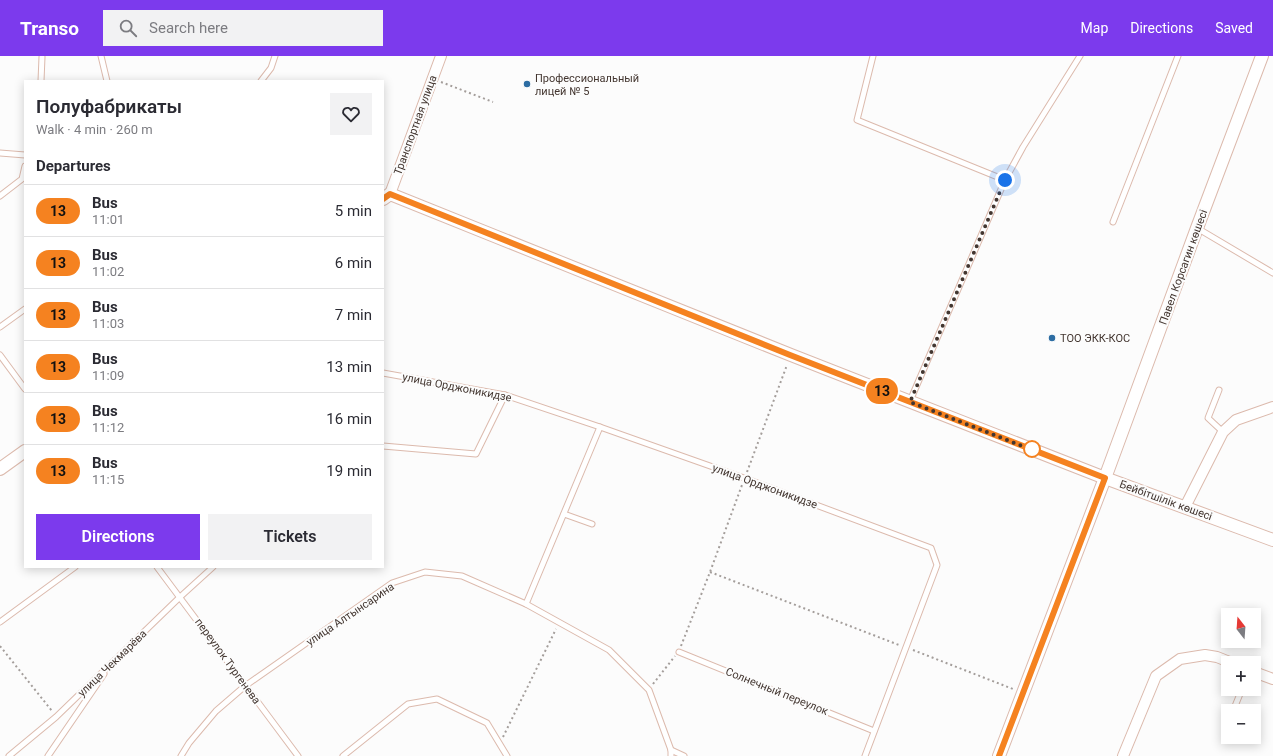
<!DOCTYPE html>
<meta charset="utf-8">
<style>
:root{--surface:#fff;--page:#f2f2f3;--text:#2b2b33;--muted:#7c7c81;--line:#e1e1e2;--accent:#7c3aed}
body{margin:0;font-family:Roboto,sans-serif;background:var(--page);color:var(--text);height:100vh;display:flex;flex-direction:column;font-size:15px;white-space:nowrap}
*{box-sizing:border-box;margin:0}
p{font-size:13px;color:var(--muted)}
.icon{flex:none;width:22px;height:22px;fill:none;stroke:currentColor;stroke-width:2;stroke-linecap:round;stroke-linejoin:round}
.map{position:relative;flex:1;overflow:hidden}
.drawer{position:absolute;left:24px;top:24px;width:360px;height:488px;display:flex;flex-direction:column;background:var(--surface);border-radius:0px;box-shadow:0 2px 10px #0003}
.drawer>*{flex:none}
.badge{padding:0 8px;border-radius:13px;font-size:14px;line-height:26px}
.needle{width:26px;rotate:343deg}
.tools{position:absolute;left:1221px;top:552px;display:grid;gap:8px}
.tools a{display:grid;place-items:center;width:40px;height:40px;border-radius:0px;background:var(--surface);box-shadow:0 2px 10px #0003;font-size:20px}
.you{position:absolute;width:20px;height:20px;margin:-10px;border:3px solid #fff;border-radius:50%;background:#1a73e8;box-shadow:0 0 0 6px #1a73e833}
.map>.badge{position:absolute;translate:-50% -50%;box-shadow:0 0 0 2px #fff}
h2{padding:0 12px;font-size:15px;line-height:36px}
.round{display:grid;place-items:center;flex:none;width:42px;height:42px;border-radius:0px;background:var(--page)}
.summary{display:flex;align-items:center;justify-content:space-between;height:68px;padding:0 12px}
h1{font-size:19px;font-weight:600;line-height:30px}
.cta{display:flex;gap:8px;margin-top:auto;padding:8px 12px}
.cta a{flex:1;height:46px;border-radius:0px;background:var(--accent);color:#fff;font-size:16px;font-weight:600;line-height:46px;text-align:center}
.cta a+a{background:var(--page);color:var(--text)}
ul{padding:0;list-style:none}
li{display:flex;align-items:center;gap:12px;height:52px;padding:0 12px;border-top:1px solid var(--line)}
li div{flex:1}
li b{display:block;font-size:15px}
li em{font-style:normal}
li .badge{min-width:44px;font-weight:700;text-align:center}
header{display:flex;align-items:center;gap:24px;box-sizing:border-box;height:56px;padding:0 20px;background:var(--accent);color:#fff}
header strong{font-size:19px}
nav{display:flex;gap:22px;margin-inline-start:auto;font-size:14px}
.search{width:280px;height:36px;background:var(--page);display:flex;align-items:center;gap:10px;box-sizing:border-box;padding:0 14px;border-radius:0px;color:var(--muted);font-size:15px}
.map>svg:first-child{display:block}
</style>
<header>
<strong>Transo</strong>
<div class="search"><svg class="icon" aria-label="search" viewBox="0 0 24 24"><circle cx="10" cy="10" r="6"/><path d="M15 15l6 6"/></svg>Search here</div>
<nav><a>Map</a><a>Directions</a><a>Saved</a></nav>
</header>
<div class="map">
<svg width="1273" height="700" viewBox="0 0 1273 700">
<rect width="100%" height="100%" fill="#fcfcfc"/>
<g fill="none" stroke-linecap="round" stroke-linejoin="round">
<g stroke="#dcbaad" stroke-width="7">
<g id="service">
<path d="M101,0L107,25"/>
<path d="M873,0L857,64L1005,124"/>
<path d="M41,25L42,1"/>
<path d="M261,25L271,12L275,0"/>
<path d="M0,97L25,99"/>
<path d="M0,140L22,123L25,110"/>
<path d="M1113,166L1178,0"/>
<path d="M1197,172L1273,217"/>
<path d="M0,271L25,253"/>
<path d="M0,299L25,333"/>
<path d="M383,317L505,339L600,371L744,422L931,492L937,509L865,700"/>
<path d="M1219,334L1208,362L1223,376"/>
<path d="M910,345L1005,124L1023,91L1080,0"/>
<path d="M383,390L476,398L505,339"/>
<path d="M564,458L592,468"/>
<path d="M157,511L298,700"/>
<path d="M526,548L600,371"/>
<path d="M0,566L75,511"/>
<path d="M679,596L874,675"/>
<path d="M1233,655L1242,633"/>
<path d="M671,694L684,700"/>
<path d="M9,700L56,661L180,541L213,511"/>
<path d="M48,700L104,618"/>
<path d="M181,700L189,687L216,655L245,630L392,527L425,516L462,520L526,548L609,594L649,634L671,694V700"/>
<path d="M343,700L408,648L437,643L487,667L507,700"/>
</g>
</g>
<g stroke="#dcbaad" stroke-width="12">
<g id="minor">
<path d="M390,138L441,0"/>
<path d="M1185,451L1223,376L1236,364L1273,351"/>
<path d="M1254,616L1273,623"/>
<path d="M1123,700L1156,620L1180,603L1205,599L1217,601L1232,607"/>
</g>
</g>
<g stroke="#dcbaad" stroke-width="14">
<g id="tertiary">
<path d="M383,143L390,138L791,299L1105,422L1273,484"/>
<path d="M0,413L25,395"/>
<path d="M999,700L1105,422L1197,172L1262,0"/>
</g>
</g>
<g stroke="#a49e9b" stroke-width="2" stroke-dasharray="2 3" stroke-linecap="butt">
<path d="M441,26L493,46"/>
<path d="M747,416L787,309"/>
<path d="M710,516L899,589"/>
<path d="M0,590L52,655"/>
<path d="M681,590L710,516L742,429"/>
<path d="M913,594L1013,633"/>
<path d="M653,628L675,600"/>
<path d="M503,681L556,573"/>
</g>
<use href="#service" stroke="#fff" stroke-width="5"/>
<use href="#minor" stroke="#fff" stroke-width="10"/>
<use href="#tertiary" stroke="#fff" stroke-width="12"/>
</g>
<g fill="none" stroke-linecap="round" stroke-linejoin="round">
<g stroke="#fff" stroke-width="9">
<path id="line" d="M383,143L390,138L790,299L1105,422L999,700"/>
</g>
<use href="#line" stroke="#f58220" stroke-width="6"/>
<path stroke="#433630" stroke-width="4" stroke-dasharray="0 7.2" d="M1005,124L910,346L1035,395L1032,393"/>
</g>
<g fill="#2d6da3" stroke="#fcfcfc" stroke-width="1.5">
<circle cx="527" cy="28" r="4"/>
<circle cx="1052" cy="282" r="4"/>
</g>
<circle fill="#fff" stroke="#f58220" stroke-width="2" cx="1032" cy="393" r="8"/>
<g text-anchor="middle" stroke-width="4" stroke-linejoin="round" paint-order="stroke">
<g font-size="11" fill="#433630" stroke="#fcfcfc" text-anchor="start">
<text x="535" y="26">Профессиональный<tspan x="535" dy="13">лицей № 5</tspan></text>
<text x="1060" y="286">ТОО ЭКК-КОС</text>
</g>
<g font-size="11" fill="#433630" stroke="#fcfcfc">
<text transform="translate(415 69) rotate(-70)" y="4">Транспортная улица</text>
<text transform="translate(1183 211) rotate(-70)" y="4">Павел Корсагин көшесі</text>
<text transform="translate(457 331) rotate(11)" y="4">улица Орджоникидзе</text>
<text transform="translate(765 430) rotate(20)" y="4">улица Орджоникидзе</text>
<text transform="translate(1166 444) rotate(20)" y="4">Бейбітшілік көшесі</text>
<text transform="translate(350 558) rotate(-34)" y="4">улица Алтынсарина</text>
<text transform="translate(228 605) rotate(54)" y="4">переулок Тургенева</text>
<text transform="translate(112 607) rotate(-44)" y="4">улица Чекмарёва</text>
<text transform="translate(777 635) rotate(22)" y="4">Солнечный переулок</text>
</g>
</g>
</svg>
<div class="tools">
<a><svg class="needle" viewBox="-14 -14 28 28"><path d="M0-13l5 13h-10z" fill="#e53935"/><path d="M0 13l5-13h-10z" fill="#7c7c81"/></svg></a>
<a>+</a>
<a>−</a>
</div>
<div class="you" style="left:1005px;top:124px"></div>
<b class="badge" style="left:882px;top:335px;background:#f58220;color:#111">13</b>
<section class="drawer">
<div class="summary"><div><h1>Полуфабрикаты</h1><p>Walk · 4 min · 260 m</p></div><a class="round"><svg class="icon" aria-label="heart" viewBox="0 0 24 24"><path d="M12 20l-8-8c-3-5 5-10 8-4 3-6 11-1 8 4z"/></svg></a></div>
<h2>Departures</h2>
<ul>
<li><span class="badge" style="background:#f58220;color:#111">13</span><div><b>Bus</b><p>11:01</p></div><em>5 min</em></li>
<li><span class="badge" style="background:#f58220;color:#111">13</span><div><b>Bus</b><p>11:02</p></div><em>6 min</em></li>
<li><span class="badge" style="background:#f58220;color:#111">13</span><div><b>Bus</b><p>11:03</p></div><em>7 min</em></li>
<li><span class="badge" style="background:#f58220;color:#111">13</span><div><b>Bus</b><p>11:09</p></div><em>13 min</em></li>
<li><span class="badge" style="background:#f58220;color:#111">13</span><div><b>Bus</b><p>11:12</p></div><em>16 min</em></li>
<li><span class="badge" style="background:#f58220;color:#111">13</span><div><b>Bus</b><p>11:15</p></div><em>19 min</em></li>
</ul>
<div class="cta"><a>Directions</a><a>Tickets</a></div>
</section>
</div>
